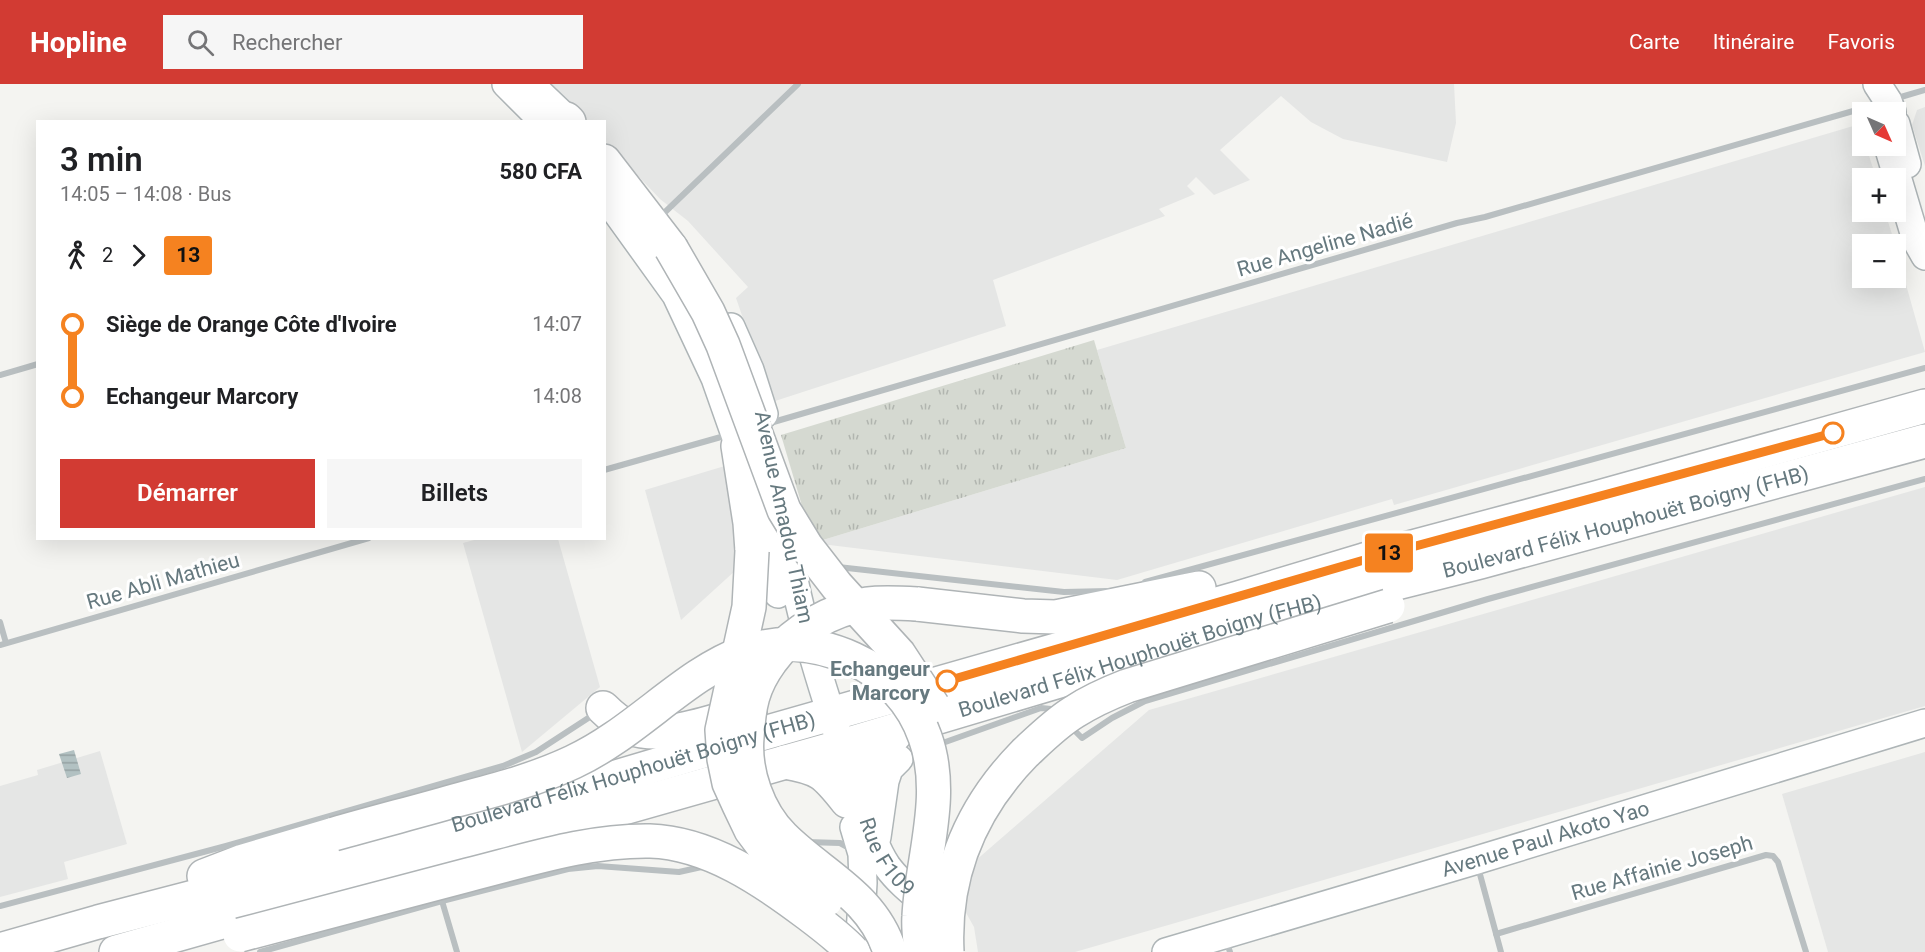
<!DOCTYPE html>
<html lang="fr">
<meta charset="utf-8">
<style>
:root{--surface:#fff;--page:#f6f6f6;--text:#202124;--muted:#757577;--accent:#d23b33}
body{margin:0;font-family:Roboto,sans-serif;background:var(--page);color:var(--text);height:100vh;display:flex;flex-direction:column;font-size:22px;white-space:nowrap}
*{box-sizing:border-box;margin:0}
p{font-size:20px;color:var(--muted)}
.icon{flex:none;width:33px;height:33px;fill:none;stroke:currentColor;stroke-width:2;stroke-linecap:round;stroke-linejoin:round}
.map{position:relative;flex:1;overflow:hidden}
.side{position:absolute;left:36px;top:36px;width:570px;height:420px;display:flex;flex-direction:column;background:var(--surface);border-radius:0px;box-shadow:0 6px 24px #0002}
.side>*{flex:none}
.badge{padding:0 12px;border-radius:4px;font-size:21px;line-height:39px}
.needle{width:39px;rotate:135deg}
.buttons{position:absolute;left:1852px;top:18px;display:grid;gap:12px}
.buttons a{display:grid;place-items:center;width:54px;height:54px;border-radius:0px;background:var(--surface);box-shadow:0 6px 24px #0002;font-size:30px}
.map>.badge{position:absolute;translate:-50% -50%;box-shadow:0 0 0 3px #fff}
.legs{display:flex;align-items:center;gap:9px;height:66px;padding:0 24px;font-size:20px}
.legs p{margin-inline-start:auto}
.head{display:flex;align-items:center;justify-content:space-between;height:102px;padding:0 24px}
h1{font-size:33px;font-weight:600;line-height:45px}
.action{display:flex;gap:12px;margin-top:auto;padding:12px 24px}
.action a{flex:1;height:69px;border-radius:0px;background:var(--accent);color:#fff;font-size:24px;font-weight:600;line-height:69px;text-align:center}
.action a+a{background:var(--page);color:var(--text)}
ul{padding:0 24px;list-style:none}
li{display:flex;align-items:center;gap:21px;height:72px;font-size:22px}
li i{display:grid;place-items:center;width:9px;height:100%;margin:0 8px;background:currentColor}
li i::after{content:'';width:15px;height:15px;margin:-8px;border:4px solid;border-radius:50%;background:var(--surface)}
li p{margin-inline-start:auto}
li:first-child i{background:linear-gradient(#0000 50%,currentColor 0)}
li:last-child i{background:linear-gradient(currentColor 50%,#0000 0)}
header{display:flex;align-items:center;gap:36px;box-sizing:border-box;height:84px;padding:0 30px;background:var(--accent);color:#fff}
header strong{font-size:28px}
nav{display:flex;gap:33px;margin-inline-start:auto;font-size:21px}
.search{width:420px;height:54px;background:var(--page);display:flex;align-items:center;gap:15px;box-sizing:border-box;padding:0 21px;border-radius:0px;color:var(--muted);font-size:22px}
.map>svg:first-child{display:block}
</style>
<header>
<strong>Hopline</strong>
<div class="search"><svg class="icon" aria-label="search" viewBox="0 0 24 24"><circle cx="10" cy="10" r="6"/><path d="M15 15l6 6"/></svg>Rechercher</div>
<nav><a>Carte</a><a>Itinéraire</a><a>Favoris</a></nav>
</header>
<div class="map">
<svg width="1925" height="868" viewBox="0 0 1925 868">
<defs>
<pattern id="grass-tufts" width="24" height="20" patternUnits="userSpaceOnUse" patternTransform="scale(1.5)"><rect width="24" height="20" fill="#d5d9d1"/><path d="M3 7l-1-3M5 7V3M7 7l1-3M15 17l-1-3M17 17v-4M19 17l1-3" fill="none" stroke="#b1b5af"/></pattern>
<pattern id="water-rules" width="6" height="5" patternUnits="userSpaceOnUse" patternTransform="scale(1.5)"><rect width="6" height="5" fill="#b2c1c2"/><path d="M0 2.5h6" fill="none" stroke="#95a2a3"/></pattern>
</defs>
<rect width="100%" height="100%" fill="#f4f4f1"/>
<g fill="#e5e6e5">
<path d="M550,0H1454L1456,39L1447,78L1343,55L1311,38L1281,12L1220,66L1250,96L1214,111L1196,93L1187,102L1195,110L1159,125L1165,132L993,196L1006,242L772,318L736,214L748,203L688,137L660,115L605,57L604,38L586,37Z"/>
<path d="M1925,23V82L1912,41L1917,26Z"/>
<path d="M1860,40L1863,50V62H1866L1876,94H1863V128H1885L1895,160H1863V194H1896V165L1925,268L1394,421L1392,415L1117,496L813,459L1126,364L1097,266Z"/>
<path d="M728,381L748,475L681,536L645,406Z"/>
<path d="M1925,403V622L1075,868H978L974,843L960,818L967,784L1149,626Z"/>
<path d="M478,455H558L600,603L522,668L463,459Z"/>
<path d="M100,667L127,760L64,778L68,795L0,813V702L38,691L37,686Z"/>
<path d="M1925,668V868H1828L1782,710Z"/>
</g>
<path fill="url(#grass-tufts)" d="M1094,256L1126,364L813,459L781,351Z"/>
<path fill="url(#water-rules)" d="M74,666L81,690L67,694L59,670Z"/>
<g fill="none" stroke-linecap="round" stroke-linejoin="round">
<g stroke="#aeb5b7" stroke-width="30">
<g id="secondary">
<path d="M506,0L537,31"/>
<path d="M530,0L570,38"/>
<path d="M1877,0L1888,17L1892,28"/>
<path d="M1896,40L1907,80"/>
<path d="M1888,62L1916,156L1925,172"/>
<path d="M604,111L676,211L715,294L746,382"/>
<path d="M731,243L750,286L764,330"/>
<path id="s1" d="M782,427C794,520 824,612 855,701C865,728 871,758 887,782C899,799 917,812 933,826"/>
<path d="M761,430L778,510"/>
<path d="M854,743L862,770L863,799L859,868"/>
<path d="M877,753L885,697L889,685L899,675"/>
<path id="s2" d="M1166,868L1477,776L1925,639"/>
</g>
</g>
<g stroke="#afb4b6" stroke-width="36">
<g id="highway">
<path d="M566,35L569,38"/>
<path d="M604,77L671,164"/>
<path d="M738,362L750,439L752,467"/>
<path d="M917,520L1023,532L1056,533L1199,504"/>
<path d="M603,624C611,632 619,639 630,644C665,657 715,636 750,627"/>
<path d="M785,678C820,684 825,689 847,717"/>
<path d="M860,713L872,676L900,645"/>
<path d="M204,792L243,777L334,750"/>
<path id="s3" d="M0,866L98,838L340,775L761,650L1238,514L1364,476L1596,414L1925,322"/>
<path id="s4" d="M116,868L828,666L1076,592L1253,535L1480,478L1925,357"/>
</g>
</g>
<g stroke="#b9bfc1" stroke-width="6">
<path d="M1894,15L1925,6"/>
<path d="M662,131L798,0"/>
<path d="M0,291L38,280"/>
<path d="M770,339L1457,139L1485,133L1881,19"/>
<path d="M604,386L728,351"/>
<path d="M838,483L1064,508L1108,507"/>
<path d="M1145,498L1925,284"/>
<path d="M0,538L6,559"/>
<path d="M0,561L369,454"/>
<path d="M1070,642L1082,654L1112,634L1145,617L1488,515L1925,395"/>
<path d="M937,661L1041,624L1051,625L1057,629"/>
<path d="M806,758L840,759L851,765"/>
<path d="M1478,783L1501,868"/>
<path d="M442,817L457,868"/>
<path d="M0,822L226,762L503,682L536,668L596,629"/>
<path d="M1496,850L1766,771L1773,772L1778,778L1806,868"/>
<path d="M1226,856L1230,868"/>
<path d="M260,868L442,817L568,785L598,782L679,788L706,782"/>
</g>
<use href="#secondary" stroke="#fff" stroke-width="27"/>
<use href="#highway" stroke="#fff" stroke-width="33"/>
<g stroke="#afb4b6" stroke-width="36" stroke-linecap="butt">
<g id="highway-bridge">
<path d="M671,164L708,228L723,261L784,426L806,462L837,502L899,570L933,622"/>
<path d="M752,467L749,523L722,646L724,675L729,699L739,721L751,746L772,774L826,816"/>
<path d="M334,750C376,738 419,727 461,715C499,705 537,695 573,678C670,633 730,520 853,575C887,590 913,618 925,653C946,711 922,773 919,832C918,844 920,856 921,868"/>
<path d="M240,851C316,831 392,811 468,791C528,776 588,756 650,757C709,759 763,796 808,830C824,842 840,854 853,868"/>
<path d="M890,868C873,812 821,791 783,753C758,728 744,688 747,653C749,622 752,603 771,577C791,548 832,525 867,520C883,518 900,519 917,520"/>
<path d="M947,868C943,790 970,725 1025,669C1040,655 1056,639 1074,628C1091,617 1109,609 1127,602L1388,522"/>
</g>
</g>
<use href="#highway-bridge" stroke="#fff" stroke-width="33"/>
</g>
<g fill="none" stroke-linecap="round" stroke-linejoin="round">
<g stroke="#fff" stroke-width="14">
<path id="line-1" d="M947,597L1364,476L1833,349"/>
</g>
<use href="#line-1" stroke="#f58220" stroke-width="9"/>
</g>
<g fill="#fff" stroke="#f58220" stroke-width="3">
<circle cx="1833" cy="349" r="10"/>
<circle cx="947" cy="597" r="10"/>
</g>
<g text-anchor="middle" stroke-width="6" stroke-linejoin="round" paint-order="stroke">
<g font-size="21" fill="#66797f" stroke="#fff">
<text transform="translate(1325 161) rotate(-16)" y="7">Rue Angeline Nadié</text>
<text transform="translate(784 433) rotate(78)" y="7">Avenue Amadou Thiam</text>
<text dy="7" stroke="none"><textPath href="#s4" startOffset="1570">Boulevard Félix Houphouët Boigny (FHB)</textPath></text>
<text transform="translate(163 497) rotate(-16)" y="7">Rue Abli Mathieu</text>
<text dy="7" stroke="none"><textPath href="#s4" startOffset="1066">Boulevard Félix Houphouët Boigny (FHB)</textPath></text>
<text dy="7" stroke="none"><textPath href="#s3" startOffset="658">Boulevard Félix Houphouët Boigny (FHB)</textPath></text>
<text dy="7" stroke="none"><textPath href="#s2" startOffset="396">Avenue Paul Akoto Yao</textPath></text>
<text dy="7" stroke="none"><textPath href="#s1" startOffset="363">Rue F109</textPath></text>
<text transform="translate(1662 784) rotate(-16)" y="7">Rue Affainie Joseph</text>
</g>
<g font-size="21" font-weight="bold" fill="#66797f" stroke="#fff" text-anchor="end">
<text x="930" y="592">Echangeur<tspan x="930" dy="24">Marcory</tspan></text>
</g>
</g>
</svg>
<div class="buttons">
<a><svg class="needle" viewBox="-14 -14 28 28"><path d="M0-13l5 13h-10z" fill="#e53935"/><path d="M0 13l5-13h-10z" fill="#757577"/></svg></a>
<a>+</a>
<a>−</a>
</div>
<b class="badge" style="left:1389px;top:469px;background:#f58220;color:#111">13</b>
<section class="side">
<div class="head"><div><h1>3 min</h1><p>14:05 – 14:08 · Bus</p></div><b>580 CFA</b></div>
<div class="legs"><svg class="icon" aria-label="walk" viewBox="0 0 24 24"><circle cx="13" cy="4" r="2"/><path d="M13 8l-2 6 4 7M11 14l-3 7M7 12l3-4h3l4 4"/></svg>2<svg class="icon" aria-label="forward" viewBox="0 0 24 24"><path d="M9 5l7 7-7 7"/></svg><b class="badge" style="background:#f58220;color:#111">13</b></div>
<ul>
<li><i style="color:#f58220"></i><b>Siège de Orange Côte d'Ivoire</b><p>14:07</p></li>
<li><i style="color:#f58220"></i><b>Echangeur Marcory</b><p>14:08</p></li>
</ul>
<div class="action"><a>Démarrer</a><a>Billets</a></div>
</section>
</div>
